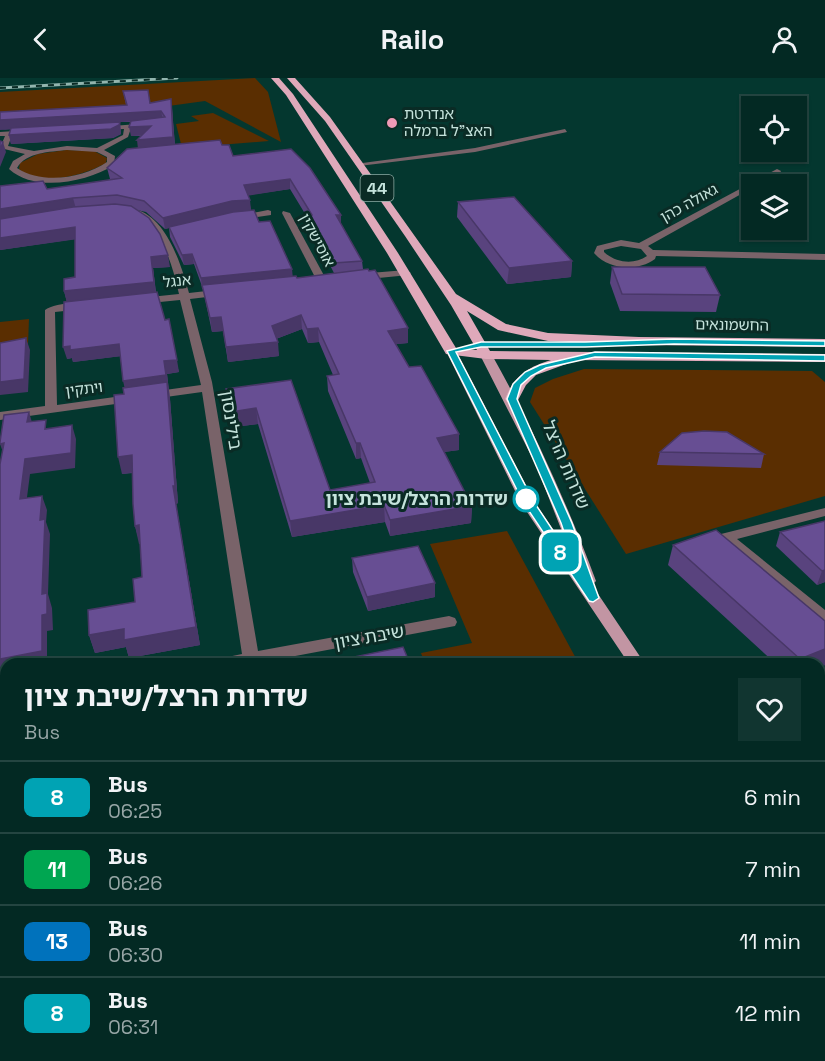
<!DOCTYPE html>
<meta charset="utf-8">
<style>
:root{--surface:#032923;--page:#113530;--text:#f1f3f6;--muted:#97a6a6;--line:#244541}
body{margin:0;font-family:"Space Grotesk","Noto Sans Hebrew",sans-serif;background:var(--page);color:var(--text);height:100vh;display:flex;flex-direction:column;font-size:22px;white-space:nowrap}
*{box-sizing:border-box;margin:0}
p{font-size:20px;color:var(--muted)}
.icon{flex:none;width:33px;height:33px;fill:none;stroke:currentColor;stroke-width:2;stroke-linecap:round;stroke-linejoin:round}
.map{position:relative;flex:1;overflow:hidden}
.drawer{position:absolute;left:0px;top:580px;width:825px;height:404px;display:flex;flex-direction:column;background:var(--surface);border-radius:18px 18px 0 0;box-shadow:0 2px 4px #0004,0 0 0 2px var(--line)}
.drawer>*{flex:none}
.badge{padding:0 12px;border-radius:9px;font-size:21px;line-height:39px}
.controls{position:absolute;left:741px;top:18px;display:grid;gap:12px}
.controls a{display:grid;place-items:center;width:66px;height:66px;border-radius:0px;background:var(--surface);box-shadow:0 2px 4px #0004,0 0 0 2px var(--line);font-size:30px}
.map>.badge{position:absolute;translate:-50% -50%;box-shadow:0 0 0 3px #fff}
.round{display:grid;place-items:center;flex:none;width:63px;height:63px;border-radius:0px;background:var(--page)}
.head{display:flex;align-items:center;justify-content:space-between;height:102px;padding:0 24px}
h1{font-size:28px;font-weight:700;line-height:45px}
ul{padding:0;list-style:none}
li{display:flex;align-items:center;gap:18px;height:72px;padding:0 24px;border-top:2px solid var(--line)}
li div{flex:1}
li b{display:block;font-size:22px}
li em{font-style:normal}
li .badge{min-width:66px;font-weight:700;text-align:center}
header{display:flex;justify-content:space-between;align-items:center;height:78px;padding:0 24px;background:var(--surface);font-size:27px;font-weight:700}
.map>svg:first-child{display:block}
</style>
<header><svg class="icon" aria-label="back" viewBox="0 0 24 24"><path d="M15 5l-7 7 7 7"/></svg>Railo<svg class="icon" aria-label="person" viewBox="0 0 24 24"><circle cx="12" cy="8" r="4"/><path d="M4 21q1-7 8-7t8 7"/></svg></header>
<div class="map">
<svg width="825" height="983" viewBox="0 0 825 983">
<rect width="100%" height="100%" fill="#04372f"/>
<g fill="#5a2e01">
<path d="M255,0L268,14L281,64L205,23L154,30L0,38V14Z"/>
<path d="M213,35L269,63L182,70L176,46L199,43L191,38Z"/>
<path d="M66,72L94,73L107,80L106,85C85,97 39,110 19,91L20,85L38,76Z"/>
<path d="M29,241L28,266L0,269V244Z"/>
<path d="M584,291L812,293L825,304V418L626,476L530,324L535,310L553,301Z"/>
<path d="M507,453L579,586H425L421,575L472,565L430,466Z"/>
</g>
<g fill="none" stroke-linecap="round" stroke-linejoin="round">
<g fill="#796369" fill-rule="evenodd">
<path d="M150,45L152,48L131,50L128,59L104,72L115,78L114,87C87,104 35,115 9,91L13,83L25,76L0,70L5,58H0V54L30,52L33,54L12,57L8,68L34,73L67,68L97,70L123,57L124,51L102,52L100,49ZM67,72L97,74L107,79V84C83,100 43,107 17,90C26,74 50,74 67,72Z"/>
<path d="M565,51L567,54L475,74L359,88L355,86L475,70Z"/>
<path d="M777,91L781,93L780,95L757,106H752V110L648,168L653,172L825,176V182L656,178L655,181C637,194 609,192 594,175L597,168L621,162L639,165ZM621,168L641,171L647,178C634,187 616,185 604,174V172Z"/>
<path d="M135,131C167,140 181,186 189,215L224,211L229,214L224,217L190,221L212,304L258,573L449,538L455,540L457,544L455,548L253,586H211L213,582L242,576L202,314L0,342V334L45,328V232C53,226 80,222 88,228L83,231L55,234L57,327L201,307L180,222L140,226L135,223L140,220L179,216C173,190 165,159 143,141C139,138 134,137 131,134Z"/>
<path d="M268,132L271,133V137L237,142L233,139Z"/>
<path d="M283,133L290,135L327,203L325,205L317,203L282,135Z"/>
<path d="M406,192L411,195L409,197L358,202L353,199L358,196Z"/>
<path d="M825,430V438L737,461L825,532V547L819,545L719,459L721,456Z"/>
<path d="M6,619V633L0,634V620Z"/>
<path d="M6,949V973L0,975V951Z"/>
<rect x="82" y="978" width="24" height="5"/>
</g>
<g fill="#c295a3" fill-rule="evenodd">
<path d="M451,270L456,273L535,425L572,479L536,387L480,277L486,274L492,277C533,350 567,425 596,503L592,507L645,586H629L521,425L446,273Z"/>
<path d="M819,826L825,828V853L819,851Z"/>
</g>
<path fill="#dfa9ba" fill-rule="evenodd" d="M271,0H279L293,16L398,175L456,270L477,272L451,227L405,158L325,43L287,0H295L330,39L456,216L506,246L548,255L639,259L825,261V269L639,267L548,263L498,252L467,233L490,273L825,276V284L570,282L569,285L536,297L526,307L517,324H507L505,321C514,298 528,289 551,282L486,281L446,276L387,175L286,17Z"/>
<g stroke="#92b5ae" stroke-width="3">
<path id="rail" d="M0,10L177,0"/>
</g>
<use href="#rail" stroke="#0a2b25" stroke-width="2" stroke-dasharray="6" stroke-linecap="butt"/>
</g>
<g fill="#59437e" fill-rule="evenodd">
<path d="M123,13L150,25L172,30L175,67H222L233,78L291,71L341,146L362,183L363,191L408,250V265L396,266L409,289L459,356V372L444,374L472,428L471,445L390,458L385,444L292,459L258,346L234,349L228,326L226,311L291,302L330,412L370,405L361,380L356,381L328,313L327,298L333,297L319,264L308,265L302,251L276,261L279,278L228,284L223,253L212,254L203,211L194,186L184,187L170,159L169,150L165,151L146,134L137,132L170,189L153,190L156,214L179,294L167,296L170,321L178,425L176,426L200,567L129,580L126,569L95,575L89,557L135,524L142,499L140,466L135,448L133,395L122,396L125,310L121,278L73,284L72,280L67,281V224L64,213L75,199V161L0,172V108L47,111L112,102L110,101L107,90L138,70L141,58H131V44H120L121,56L113,60L11,66L9,57L11,51L0,52L126,27ZM290,111L310,144V149L334,195L297,200L292,198L251,132L248,117Z"/>
<path d="M458,124L572,183L571,199L507,206L457,139Z"/>
<path d="M612,189L720,217L716,234L620,233L610,205Z"/>
<path d="M660,374L764,376L761,390L657,387Z"/>
<path d="M825,443V504L817,507L776,468L780,454Z"/>
<path d="M673,467L825,543V587L819,590V586H776L668,487Z"/>
<path d="M352,480L435,505V519L368,533L353,494Z"/>
<path d="M825,640V712L819,705V642Z"/>
<path d="M465,978H594L596,983H467Z"/>
<path d="M636,978H682L667,983H639Z"/>
</g>
<g fill="#483767">
<path d="M171,21L175,68L138,71L137,62L173,59Z"/>
<path d="M161,33L163,42L120,44L121,56L113,60L11,66L9,57L120,44L0,52V42Z"/>
<path d="M151,48L153,57L131,58L129,49Z"/>
<path d="M3,64L6,74L0,89V72Z"/>
<path d="M290,101V111L246,118L244,107Z"/>
<path d="M73,120L76,131L0,142V131Z"/>
<path d="M250,122L251,132L233,134L165,151L163,140L232,123Z"/>
<path d="M336,137H341V148Z"/>
<path d="M75,149L78,161L0,172V160Z"/>
<path d="M192,176L194,186L184,187L182,177Z"/>
<path d="M168,177L170,189L153,190L156,216L67,225L64,213L151,179Z"/>
<path d="M572,183L571,199L507,206L509,190Z"/>
<path d="M292,191L293,201L202,211L201,200Z"/>
<path d="M301,237L302,251L273,262L272,248Z"/>
<path d="M221,239L223,253L212,254L210,240Z"/>
<path d="M318,250L319,264L308,265L307,251Z"/>
<path d="M408,250V265L388,267V253Z"/>
<path d="M26,260L30,272L28,314L0,317V304Z"/>
<path d="M278,264L279,278L228,284L226,269Z"/>
<path d="M119,266L122,278L73,284L72,280L67,281L63,269L70,268Z"/>
<path d="M177,282L179,294L167,296L170,321L178,425L176,426L200,567L129,580L126,569L95,575L89,557L124,551L127,561L173,408L126,315L123,303L164,283Z"/>
<path d="M256,330L258,346L234,349L231,334Z"/>
<path d="M29,334L33,348L27,344Z"/>
<path d="M72,347L76,361L75,390L30,396L25,435L20,421L25,381Z"/>
<path d="M459,356V372L436,375L437,360Z"/>
<path d="M4,365L5,380L0,366Z"/>
<path d="M356,365H360L361,380L356,381Z"/>
<path d="M132,377L136,394L122,396L118,379Z"/>
<path d="M42,418L47,432L46,444L50,456L48,516L52,530L53,552L47,553V586H6V596L0,597V581L40,442Z"/>
<path d="M384,427L385,444L292,459L290,443Z"/>
<path d="M472,428L471,445L390,458V442Z"/>
<path d="M139,447L143,465L139,466L135,448Z"/>
<path d="M825,492V504L817,507L822,493Z"/>
<path d="M435,505V519L368,533L367,519Z"/>
<path d="M825,571V587L819,590V586H798L800,581Z"/>
<path d="M6,693V712L0,714V694Z"/>
<path d="M6,843V865L0,866V845Z"/>
<path d="M648,978H682L667,983H646Z"/>
</g>
<g fill="#674e93" stroke="#483767" stroke-width="1.5">
<path d="M148,12L150,25L171,21L173,59L137,62L151,48L129,49L131,43L165,39L161,33L0,42V34L127,27L123,13Z"/>
<path d="M120,44L119,47L111,51L9,57L11,50Z"/>
<path d="M220,62L222,67H229L233,78L291,71L310,90L341,137H336L362,183L334,185L310,138L312,137L290,101L244,107L250,122L232,123L163,140L144,123L117,117L73,120L0,131V108L43,103L47,111L122,100L107,90L127,71Z"/>
<path d="M0,63L3,64L0,72Z"/>
<path d="M514,119L572,183L509,190L458,124Z"/>
<path d="M115,126L131,128L149,140L160,156L168,177L151,179L154,204L64,213V201L75,199V149L0,160V141L73,129Z"/>
<path d="M254,132L259,144L270,143L292,191L201,200L192,176L182,177L169,149L233,134Z"/>
<path d="M612,189H705L720,217L622,216Z"/>
<path d="M368,191L369,193L375,192L408,250L388,253L409,289L421,288L459,356L437,360L472,428L390,442L384,427L290,443L256,330L231,334L226,311L291,302L330,412L375,404L360,365H356L327,298L339,296L318,250L307,251L301,237L272,248L278,264L226,269L221,239L210,240L202,207L296,198L297,200Z"/>
<path d="M157,214L165,242L169,241L177,282L164,283L166,297L123,303L119,266L70,272V268L63,269L64,224Z"/>
<path d="M26,260L24,301L0,304V265Z"/>
<path d="M167,304L175,408H173L196,549L124,562V551L89,557L88,532L135,524L133,501L142,499L139,447L135,448L133,426L132,377L118,379L114,317L124,316L123,310Z"/>
<path d="M29,334L27,344L46,342L45,351L72,347L71,375L25,381L20,421L42,418L40,442L45,441L42,516L47,515V536L42,537V573L0,581V386L4,365L0,366V364L4,337Z"/>
<path d="M704,353L727,354L764,376L660,374L682,355Z"/>
<path d="M825,443V492L822,493L780,454Z"/>
<path d="M716,452L825,543V571L800,581L673,467Z"/>
<path d="M418,468L435,505L367,519L352,480Z"/>
<path d="M403,569L410,586H324V585Z"/>
<path d="M825,640V681L819,675V642Z"/>
<path d="M6,642V693L0,694V643Z"/>
<path d="M6,778V843L0,845V780Z"/>
<path d="M204,978H219L220,983H190Z"/>
<path d="M304,978H424L426,983H305Z"/>
<path d="M473,978H594L596,983H474Z"/>
</g>
<path fill="#00a3b4" stroke="#fff" stroke-width="1.5" d="M674,261L825,263V268L674,266L585,269H481L456,274L534,424L574,484L561,445L507,321L513,306L525,294L540,287L595,274L825,277V283L595,279L546,290L531,298L521,307L517,321L572,445L599,520L593,524L589,523L523,424L447,273L481,264H585Z"/>
<circle fill="#f09ab6" stroke="#0a2b25" stroke-width="2" cx="392" cy="45" r="6"/>
<circle fill="#fff" stroke="#00a3b4" stroke-width="3" cx="526" cy="421" r="12"/>
<g text-anchor="middle" stroke-width="6" stroke-linejoin="round" paint-order="stroke">
<g font-size="15" fill="#c5e3dc" stroke="#0a2b25" text-anchor="start">
<text x="404" y="41">אנדרטת<tspan x="404" dy="17">האצ"ל ברמלה</tspan></text>
</g>
<g font-size="15" fill="#c5e3dc" stroke="#0a2b25">
<text transform="translate(689 125) rotate(-29)" y="5">גאולה כהן</text>
<text transform="translate(317 162) rotate(62)" y="5">אוסישקין</text>
<text transform="translate(177 203) rotate(-6)" y="5">אנגל</text>
<text transform="translate(732 247) rotate(1)" y="5">החשמונאים</text>
<text transform="translate(84 311) rotate(-7)" y="5">ויתקין</text>
</g>
<rect fill="#0a2b25" stroke="#8daca5" stroke-width="1.5" x="360.5" y="97" width="33" height="26" rx="4.5"/>
<g font-size="16" font-weight="bold" fill="#c5e3dc">
<text x="377" y="116">44</text>
</g>
<g font-size="18" fill="#c5e3dc" stroke="#0a2b25">
<text transform="translate(231 342) rotate(81)" y="6">בילינסון</text>
<text transform="translate(566 387) rotate(67)" y="6">שדרות הרצל</text>
<text transform="translate(369 559) rotate(-10)" y="6">שיבת ציון</text>
</g>
<g font-size="18" font-weight="bold" fill="#c5e3dc" stroke="#0a2b25" text-anchor="end">
<text x="508" y="427">שדרות הרצל/שיבת ציון</text>
</g>
</g>
</svg>
<div class="controls">
<a><svg class="icon" aria-label="locate" viewBox="0 0 24 24"><circle cx="12" cy="12" r="6"/><path d="M12 2v4M12 18v4M2 12h4M18 12h4"/></svg></a>
<a><svg class="icon" aria-label="layers" viewBox="0 0 24 24"><path d="M12 4l9 5-9 5-9-5zM3 14l9 5 9-5"/></svg></a>
</div>
<b class="badge" style="left:560px;top:474px;background:#00a3b4;color:#fff">8</b>
<section class="drawer">
<div class="head"><div><h1>שדרות הרצל/שיבת ציון</h1><p>Bus</p></div><a class="round"><svg class="icon" aria-label="heart" viewBox="0 0 24 24"><path d="M12 20l-8-8c-3-5 5-10 8-4 3-6 11-1 8 4z"/></svg></a></div>
<ul>
<li><span class="badge" style="background:#00a3b4;color:#fff">8</span><div><b>Bus</b><p>06:25</p></div><em>6 min</em></li>
<li><span class="badge" style="background:#00a651;color:#fff">11</span><div><b>Bus</b><p>06:26</p></div><em>7 min</em></li>
<li><span class="badge" style="background:#0072bc;color:#fff">13</span><div><b>Bus</b><p>06:30</p></div><em>11 min</em></li>
<li><span class="badge" style="background:#00a3b4;color:#fff">8</span><div><b>Bus</b><p>06:31</p></div><em>12 min</em></li>
</ul>
</section>
</div>
